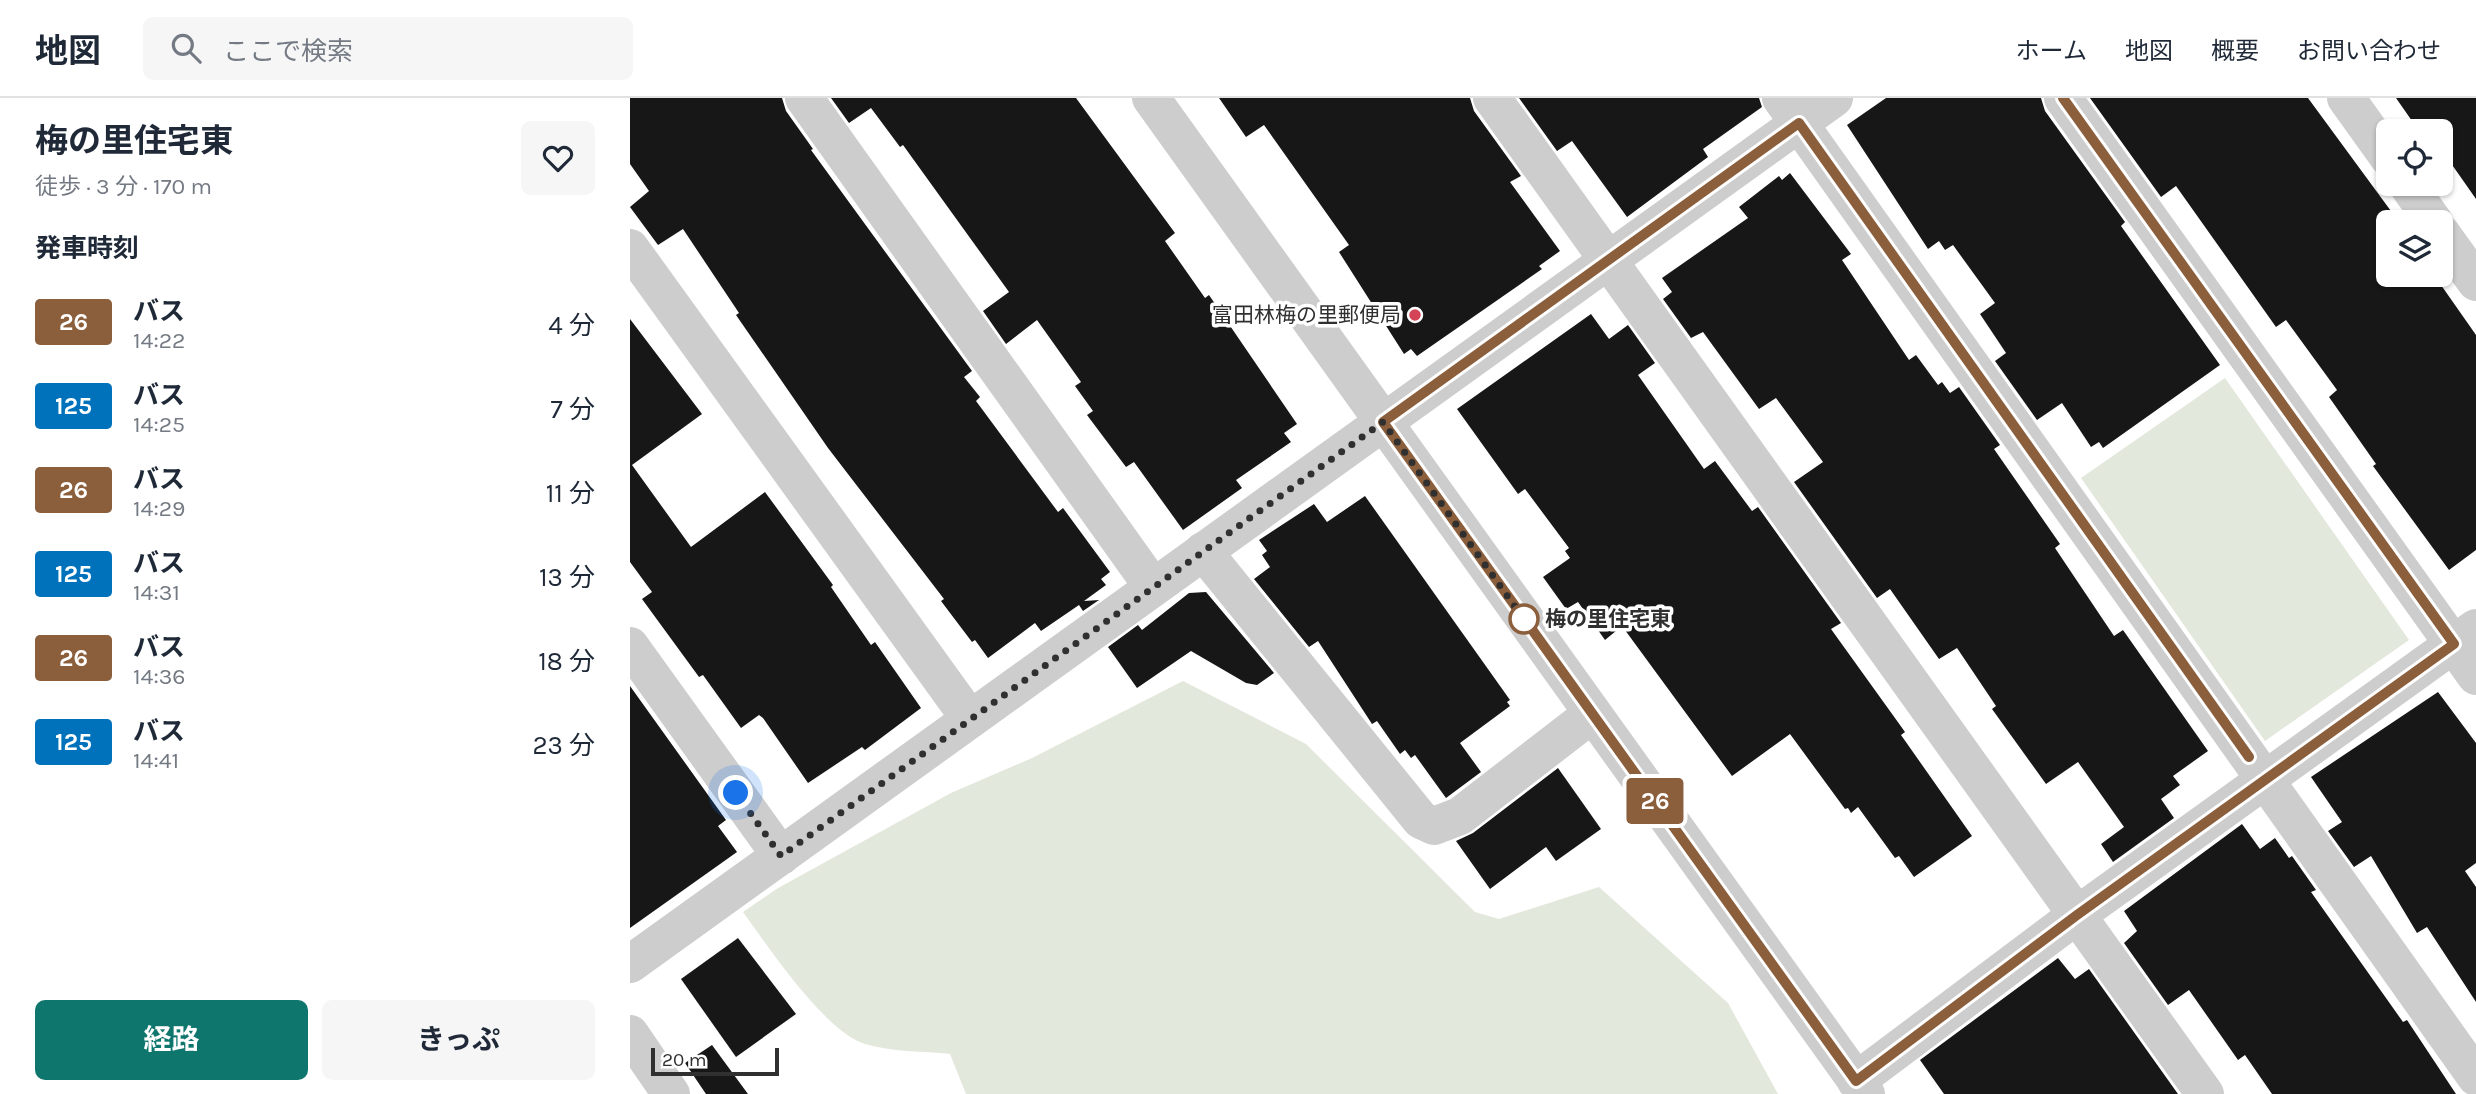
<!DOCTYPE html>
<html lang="ja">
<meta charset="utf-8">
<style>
:root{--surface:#fff;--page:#f6f6f7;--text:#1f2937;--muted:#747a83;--line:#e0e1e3;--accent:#0f766e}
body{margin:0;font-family:Karla,"Noto Sans JP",sans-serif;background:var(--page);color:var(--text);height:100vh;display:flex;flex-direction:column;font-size:26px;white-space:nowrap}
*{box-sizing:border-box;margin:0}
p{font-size:23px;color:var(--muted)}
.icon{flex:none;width:38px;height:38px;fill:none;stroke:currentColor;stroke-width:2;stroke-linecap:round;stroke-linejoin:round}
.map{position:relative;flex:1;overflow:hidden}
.side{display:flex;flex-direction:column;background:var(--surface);width:630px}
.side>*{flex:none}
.badge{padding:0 14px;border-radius:5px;font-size:24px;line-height:46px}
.controls{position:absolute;left:1746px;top:21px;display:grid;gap:14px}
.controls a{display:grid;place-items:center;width:77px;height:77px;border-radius:10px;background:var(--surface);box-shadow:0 2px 5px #0004;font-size:35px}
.scale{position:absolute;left:21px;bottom:18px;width:128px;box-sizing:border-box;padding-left:7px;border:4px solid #303030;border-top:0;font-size:19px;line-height:24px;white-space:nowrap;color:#303030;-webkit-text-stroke:5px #fff;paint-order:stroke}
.you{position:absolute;width:35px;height:35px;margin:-18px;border:5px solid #fff;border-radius:50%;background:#1a73e8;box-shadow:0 0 0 10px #1a73e833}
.map>.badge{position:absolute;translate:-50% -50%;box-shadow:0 0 0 4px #fff}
h2{padding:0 35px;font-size:26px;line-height:63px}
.round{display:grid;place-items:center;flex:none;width:74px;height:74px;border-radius:10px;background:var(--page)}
.head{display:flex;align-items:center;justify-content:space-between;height:119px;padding:0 35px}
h1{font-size:33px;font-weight:700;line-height:52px}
.button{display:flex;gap:14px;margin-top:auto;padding:14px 35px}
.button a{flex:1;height:80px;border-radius:10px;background:var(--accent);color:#fff;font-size:28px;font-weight:700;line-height:80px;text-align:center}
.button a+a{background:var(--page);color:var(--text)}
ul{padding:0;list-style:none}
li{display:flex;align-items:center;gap:21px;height:84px;padding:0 35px}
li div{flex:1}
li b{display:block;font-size:26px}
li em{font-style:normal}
li .badge{min-width:77px;font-weight:700;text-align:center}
header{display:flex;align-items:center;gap:42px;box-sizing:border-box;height:98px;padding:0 35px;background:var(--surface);border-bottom:2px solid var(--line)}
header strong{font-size:33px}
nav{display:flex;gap:38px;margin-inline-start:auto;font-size:24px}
.search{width:490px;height:63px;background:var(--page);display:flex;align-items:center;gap:18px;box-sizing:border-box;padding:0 24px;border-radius:10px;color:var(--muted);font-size:26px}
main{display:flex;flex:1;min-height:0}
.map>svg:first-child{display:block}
</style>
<header>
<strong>地図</strong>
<div class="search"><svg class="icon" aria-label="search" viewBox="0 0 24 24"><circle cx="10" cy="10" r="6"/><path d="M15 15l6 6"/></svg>ここで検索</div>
<nav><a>ホーム</a><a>地図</a><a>概要</a><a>お問い合わせ</a></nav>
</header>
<main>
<section class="side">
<div class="head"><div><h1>梅の里住宅東</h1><p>徒歩 · 3 分 · 170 m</p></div><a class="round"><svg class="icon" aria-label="heart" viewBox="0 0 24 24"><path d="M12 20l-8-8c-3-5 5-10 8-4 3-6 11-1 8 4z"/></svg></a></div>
<h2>発車時刻</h2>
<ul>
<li><span class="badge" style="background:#8b5e3c;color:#fff">26</span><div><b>バス</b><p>14:22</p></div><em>4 分</em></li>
<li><span class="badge" style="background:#0072bc;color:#fff">125</span><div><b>バス</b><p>14:25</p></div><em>7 分</em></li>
<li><span class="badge" style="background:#8b5e3c;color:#fff">26</span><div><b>バス</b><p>14:29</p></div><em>11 分</em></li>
<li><span class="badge" style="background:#0072bc;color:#fff">125</span><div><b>バス</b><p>14:31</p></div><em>13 分</em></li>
<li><span class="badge" style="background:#8b5e3c;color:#fff">26</span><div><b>バス</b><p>14:36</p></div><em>18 分</em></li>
<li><span class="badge" style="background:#0072bc;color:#fff">125</span><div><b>バス</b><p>14:41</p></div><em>23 分</em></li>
</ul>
<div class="button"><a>経路</a><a>きっぷ</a></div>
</section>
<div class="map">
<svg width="1846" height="996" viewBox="0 0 1846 996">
<rect width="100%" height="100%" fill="#fff"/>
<g fill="#e3e8dc">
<path d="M1595,280L1779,542L1635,643L1451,380Z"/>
<path d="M553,583L676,646L845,814L869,821L969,789L1098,905L1148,996H336L320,956C293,953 261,954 235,946C195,934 138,848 113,814L148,790L321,695L402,660Z"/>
</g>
<g fill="#171717">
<path d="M0,0H152L156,13L183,51L181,52L342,273L334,279L350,299L346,303L428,414L433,410L480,474L471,481L476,487L454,503L469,502L453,513L449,507L411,533L405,525L358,560L345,542L342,544L311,503L314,501L198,350L106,217L109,215L53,131L28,147L0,109L19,93L0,66Z"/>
<path d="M201,0H446L545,135L535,143L575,200L579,197L667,326L654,335L661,344L606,382L612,390L553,432L504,364L496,369L457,317L463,313L445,288L451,284L407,222L376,246L353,213L379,194L273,47L270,49L241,10L219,25Z"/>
<path d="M589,0H840L844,13L891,78L880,84L930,153L909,168L912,171L787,258L781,251L774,256L709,154L719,147L634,27L616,39Z"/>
<path d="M889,0H1129L1132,9L1073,51L1078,59L997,119L942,43L927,53Z"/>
<path d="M1256,0H1411L1415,13L1495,124L1491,128L1590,267L1473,350L1469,344L1461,349L1432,305L1407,322L1365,263L1376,255L1350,216L1365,205L1323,147L1315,152L1309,143L1298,151L1217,27Z"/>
<path d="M1460,0H1678L1769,124H1759V177H1804L1846,237V452L1819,472L1743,368L1746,366L1699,299L1707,292L1656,222L1646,229L1546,88L1531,99Z"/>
<path d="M1766,0H1846V101L1811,51V33H1789Z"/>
<path d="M1160,75L1221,156L1212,162L1279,262L1286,257L1308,287L1312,284L1320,295L1329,289L1370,347L1364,351L1430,446L1425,450L1484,538L1493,532L1578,653L1543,678L1550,687L1531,701L1544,720L1483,764L1471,746L1494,729L1448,664L1416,686L1362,611L1366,608L1327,550L1309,561L1260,491L1247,500L1164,384L1193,364L1146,300L1129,311L1073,234L1061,240L1033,201L1042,194L1032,180L1118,120L1109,109L1149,78L1152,82Z"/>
<path d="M961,216L979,241L998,227L1025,265L1008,277L1074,371L1085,363L1122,413L1128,409L1211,525L1201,531L1275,634L1271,637L1342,738L1284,779L1269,758L1265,760L1228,709L1221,715L1218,710L1215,711L1160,636L1102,678L992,528L975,542L948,504L936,511L913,479L940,460L935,453L939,450L895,391L888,396L827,311Z"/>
<path d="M0,221L72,316L2,367L61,449L135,394L203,487L201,489L241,547L245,544L291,610L235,652L232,649L178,685L133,620L129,617L111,630L73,577L69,579L12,501L22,494L0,464Z"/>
<path d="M735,398L880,602L877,604L880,608L830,645L851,674L816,700L785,657L781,660L775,652L770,656L747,623L742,626L688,543L679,549L624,481L640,469L632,457L637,453L629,442L684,406L697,424Z"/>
<path d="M576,494L644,575L627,587L616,585L561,553L507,590L478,549L508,527L512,532L559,495Z"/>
<path d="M0,588L96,722L88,728L107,754L0,830Z"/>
<path d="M1808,594L1846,645V765L1835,773L1846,789V904L1797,829L1787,835L1741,758L1724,769L1698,733L1712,724L1681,679Z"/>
<path d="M928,670L971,731L926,763L916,749L860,791L826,743L843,735Z"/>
<path d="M1612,726L1630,751L1645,740L1659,760L1662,758L1686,792L1681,794L1773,924L1777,922L1826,996H1642L1615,957L1608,962L1559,892L1538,907L1494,845L1507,833L1494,813Z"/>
<path d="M108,840L166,916L106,959L51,881Z"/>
<path d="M1428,860L1445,881L1459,871L1548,996H1314L1290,962Z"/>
<path d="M82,947L118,996H76L55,965Z"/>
</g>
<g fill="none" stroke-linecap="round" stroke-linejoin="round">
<g stroke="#cdcdcd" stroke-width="38">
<path d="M174,0L523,489"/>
<path d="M521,0L1236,996"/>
<path d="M862,0L1575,996"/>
<path d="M1151,0L1846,979"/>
<path d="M1433,0L1846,578"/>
<path d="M1716,0L1759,60"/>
<path d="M1777,86L1804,124"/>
<path d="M1811,135L1846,184"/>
<path d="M0,150L340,621"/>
<path d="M573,453L791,722L804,728L830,718L962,616"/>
<path d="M0,548L151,758"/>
<path d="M0,866L1204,0"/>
<path d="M0,936L41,996"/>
<path d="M1226,983L1447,817L1846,530"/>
</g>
</g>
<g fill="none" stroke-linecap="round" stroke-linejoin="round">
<g stroke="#fff" stroke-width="16">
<path id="line" d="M1433,0L1824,546L1447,817L1226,983L753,324L1169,25L1619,659"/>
</g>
<use href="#line" stroke="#8b5e3c" stroke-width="10"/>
<path stroke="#303030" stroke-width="7" stroke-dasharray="0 12.6" d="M106,695L151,758L753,324L898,527L894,521"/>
</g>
<circle fill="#d44456" stroke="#fff" stroke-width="2.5" cx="785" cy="217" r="7"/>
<circle fill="#fff" stroke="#8b5e3c" stroke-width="3.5" cx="894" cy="521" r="14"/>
<g text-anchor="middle" stroke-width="7" stroke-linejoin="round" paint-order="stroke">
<g font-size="21" fill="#303030" stroke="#fff" text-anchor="end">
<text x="771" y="224">富田林梅の里郵便局</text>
</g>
<g font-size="21" font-weight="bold" fill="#303030" stroke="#fff" text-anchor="start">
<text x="915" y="528">梅の里住宅東</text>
</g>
</g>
</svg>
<div class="controls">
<a><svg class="icon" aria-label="locate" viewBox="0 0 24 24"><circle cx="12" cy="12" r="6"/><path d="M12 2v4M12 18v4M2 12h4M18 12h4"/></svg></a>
<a><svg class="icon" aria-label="layers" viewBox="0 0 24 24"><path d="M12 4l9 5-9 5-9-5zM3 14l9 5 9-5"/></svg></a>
</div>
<div class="scale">20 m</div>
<div class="you" style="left:106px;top:695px"></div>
<b class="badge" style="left:1025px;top:703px;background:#8b5e3c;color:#fff">26</b>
</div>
</main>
